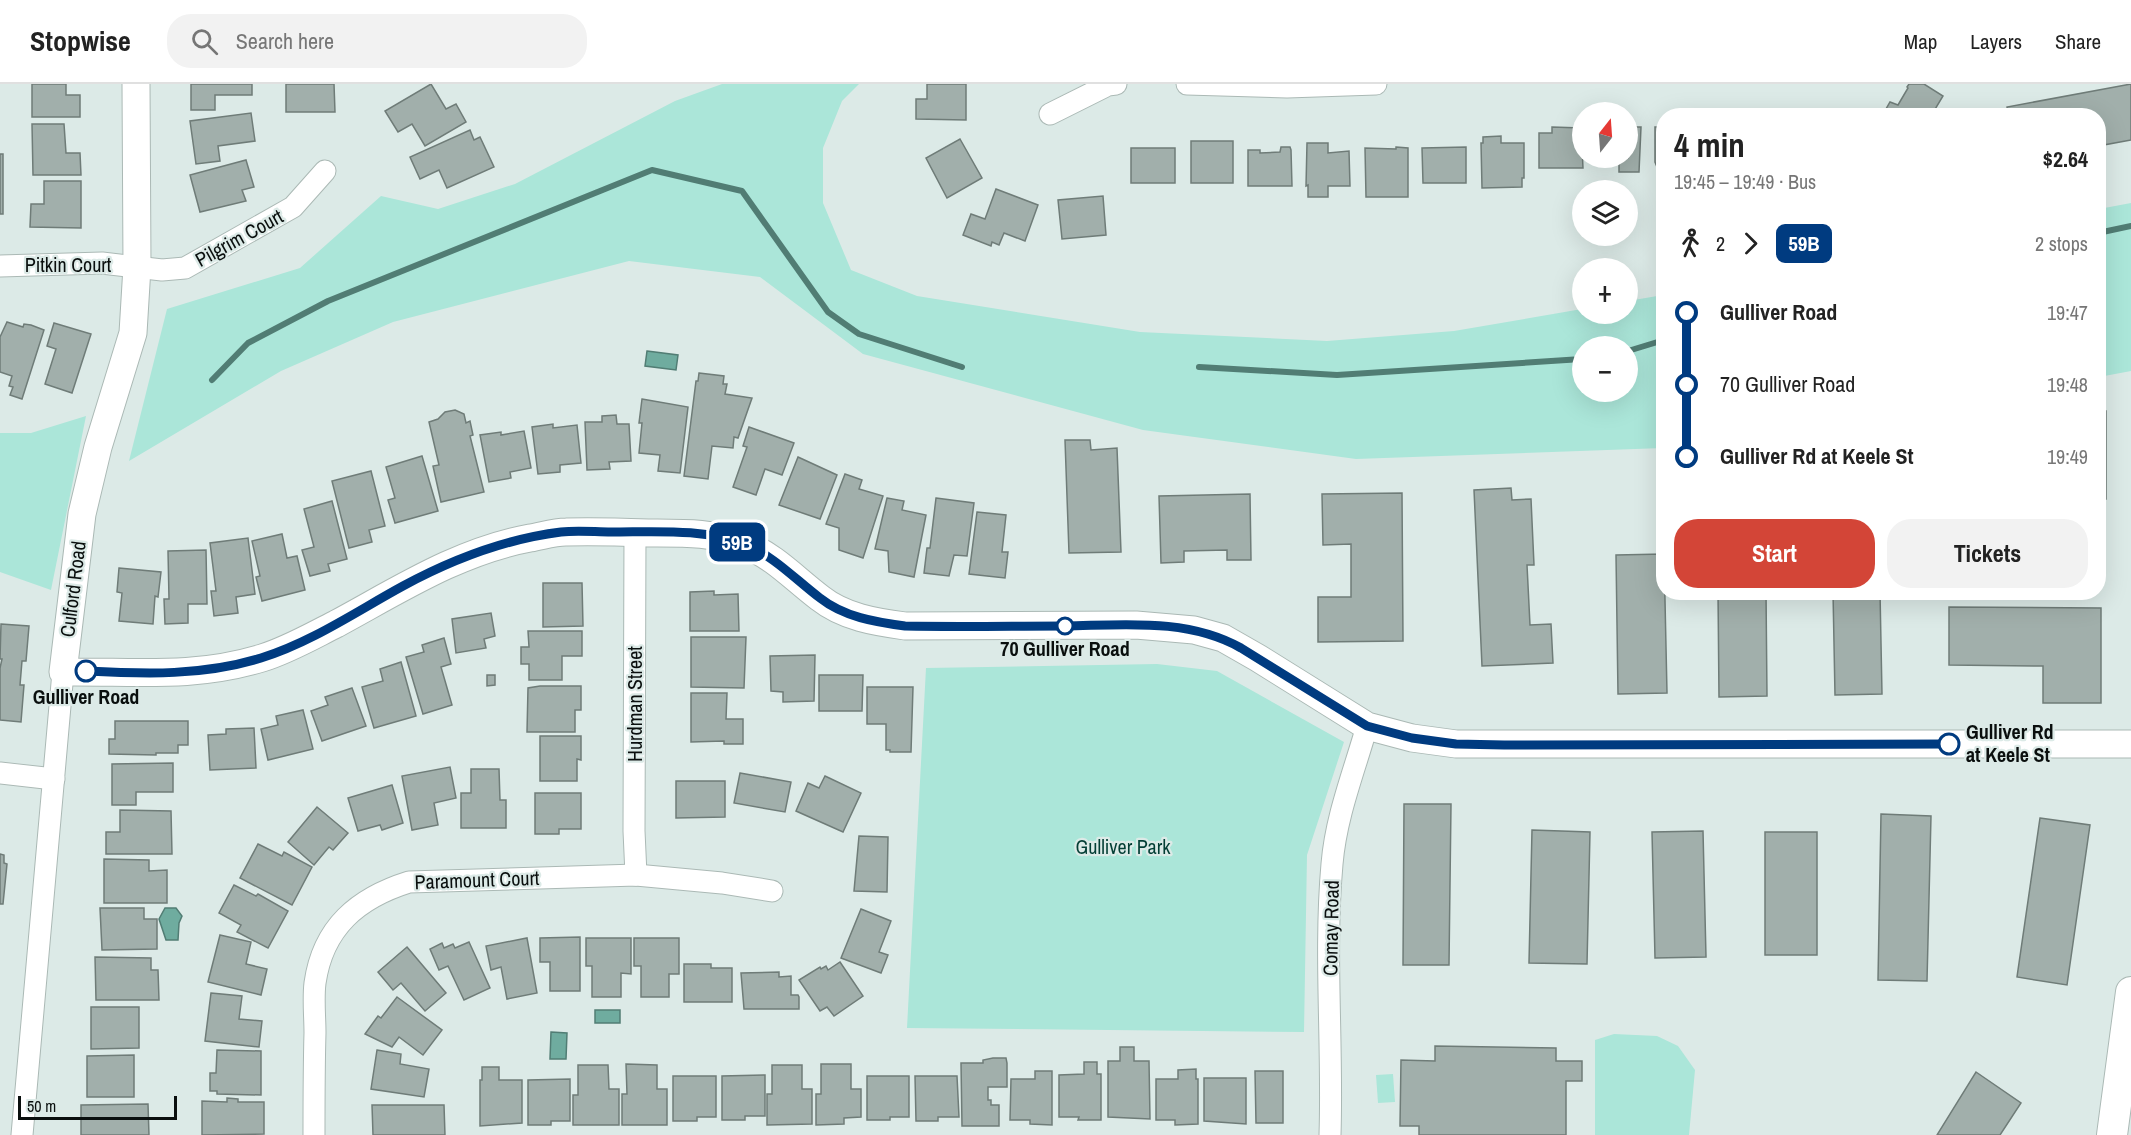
<!DOCTYPE html>
<meta charset="utf-8">
<style>
:root{--surface:#fff;--page:#f2f2f2;--text:#222;--muted:#767676;--line:#e0e0e0;--accent:#d34537}
body{margin:0;font-family:"Archivo Narrow",sans-serif;background:var(--page);color:var(--text);height:100vh;display:flex;flex-direction:column;font-size:22px;white-space:nowrap}
*{box-sizing:border-box;margin:0}
p{font-size:20px;color:var(--muted)}
.icon{flex:none;width:33px;height:33px;fill:none;stroke:currentColor;stroke-width:2;stroke-linecap:round;stroke-linejoin:round}
.map{position:relative;flex:1;overflow:hidden}
.details{position:absolute;left:1656px;top:24px;width:450px;height:492px;display:flex;flex-direction:column;background:var(--surface);border-radius:24px;box-shadow:0 6px 24px #0002}
.details>*{flex:none}
.badge{padding:0 12px;border-radius:9px;font-size:21px;line-height:39px}
.needle{width:39px;rotate:17deg}
.fabs{position:absolute;left:1572px;top:18px;display:grid;gap:12px}
.fabs a{display:grid;place-items:center;width:66px;height:66px;border-radius:50%;background:var(--surface);box-shadow:0 6px 24px #0002;font-size:30px}
.scale{position:absolute;left:18px;bottom:15px;width:159px;box-sizing:border-box;padding-left:6px;border:3px solid #0a0f0e;border-top:0;font-size:16px;line-height:21px;white-space:nowrap;color:#0a0f0e;-webkit-text-stroke:4px #dceae7;paint-order:stroke}
.map>.badge{position:absolute;translate:-50% -50%;box-shadow:0 0 0 3px #fff}
.legs{display:flex;align-items:center;gap:9px;height:66px;padding:0 18px;font-size:20px}
.legs p{margin-inline-start:auto}
.headline{display:flex;align-items:center;justify-content:space-between;height:102px;padding:0 18px}
h1{font-size:33px;font-weight:700;line-height:45px}
.button{display:flex;gap:12px;margin-top:auto;padding:12px 18px}
.button a{flex:1;height:69px;border-radius:24px;background:var(--accent);color:#fff;font-size:24px;font-weight:700;line-height:69px;text-align:center}
.button a+a{background:var(--page);color:var(--text)}
ul{padding:0 18px;list-style:none}
li{display:flex;align-items:center;gap:21px;height:72px;font-size:22px}
li i{display:grid;place-items:center;width:9px;height:100%;margin:0 8px;background:currentColor}
li i::after{content:'';width:15px;height:15px;margin:-8px;border:4px solid;border-radius:50%;background:var(--surface)}
li p{margin-inline-start:auto}
li:first-child i{background:linear-gradient(#0000 50%,currentColor 0)}
li:last-child i{background:linear-gradient(currentColor 50%,#0000 0)}
header{display:flex;align-items:center;gap:36px;box-sizing:border-box;height:84px;padding:0 30px;background:var(--surface);border-bottom:2px solid var(--line)}
header strong{font-size:28px}
nav{display:flex;gap:33px;margin-inline-start:auto;font-size:21px}
.search{width:420px;height:54px;background:var(--page);display:flex;align-items:center;gap:15px;box-sizing:border-box;padding:0 21px;border-radius:24px;color:var(--muted);font-size:22px}
.map>svg:first-child{display:block}
</style>
<header>
<strong>Stopwise</strong>
<div class="search"><svg class="icon" aria-label="search" viewBox="0 0 24 24"><circle cx="10" cy="10" r="6"/><path d="M15 15l6 6"/></svg>Search here</div>
<nav><a>Map</a><a>Layers</a><a>Share</a></nav>
</header>
<div class="map">
<svg width="2131" height="1051" viewBox="0 0 2131 1051">
<rect width="100%" height="100%" fill="#dceae7"/>
<g fill="#abe6d9" fill-rule="evenodd">
<path d="M722,0H859L842,17L823,64V119L851,186L917,212L1140,248L1327,257L1454,247L1582,225V230H1628V217L1663,211V364L1356,375L1143,346L863,270L760,193L629,177L393,238L281,287L129,377L167,225L300,184L381,112L438,125L515,100L675,17ZM1628,262V308H1582V262Z"/>
<path d="M2131,119V287L2099,293V125Z"/>
<path d="M86,332L51,506L0,488V349H31Z"/>
<path d="M1157,580L1217,587L1344,658L1307,771L1304,948L907,944L926,584Z"/>
<path d="M1614,950L1657,952L1678,962L1695,986L1689,1051H1595V956Z"/>
<path d="M1393,990L1395,1018L1378,1019L1376,991Z"/>
</g>
<g fill="#6fac9f" stroke="#517d74" stroke-width="1.5">
<path d="M647,267L678,271L676,286L645,282Z"/>
<path d="M165,824H176L182,832L179,839L178,856H166L159,835Z"/>
<rect x="595" y="926" width="25" height="13"/>
<path d="M551,948L567,949L566,975H550Z"/>
</g>
<g fill="none" stroke-linecap="round" stroke-linejoin="round">
<g stroke="#517d74" stroke-width="6">
<path d="M2098,149L2131,142"/>
<path d="M1628,267L1664,256"/>
<path d="M1199,283L1337,291L1582,275"/>
<path d="M212,296L248,259L328,217L652,86L742,107L828,228L859,250L962,283"/>
</g>
</g>
<g fill="#a1afab" stroke="#6f7c78" stroke-width="1.5">
<path d="M32,0H66V11H80V33H32Z"/>
<path d="M191,0H252V11H215V26H191Z"/>
<path d="M286,0H334L335,28H286Z"/>
<path d="M431,0L446,25L456,20L466,38L425,62L412,40L398,48L385,27Z"/>
<path d="M927,0H966V36L916,35V15H927Z"/>
<path d="M1909,0H1924L1943,12L1931,32H1892L1886,25L1890,18L1898,21L1908,4L1907,3Z"/>
<path d="M2131,0V56L2098,62V32H2009L2007,23Z"/>
<path d="M251,29L255,57L218,62L220,77L196,80L190,37Z"/>
<path d="M32,40H64L66,69H80L81,91H33Z"/>
<path d="M1552,43L1581,44L1583,84H1539V49H1552Z"/>
<path d="M1628,43H1641L1639,88H1619V78H1597V74H1628Z"/>
<path d="M1655,43H1664V83H1657L1655,78Z"/>
<path d="M470,46L474,56L480,53L494,83L447,104L439,86L420,95L410,73Z"/>
<path d="M1501,52V59H1524V94H1522V103L1482,104L1481,59H1483V53Z"/>
<path d="M960,55L982,94L947,114L926,74Z"/>
<rect x="1191" y="57" width="42" height="42"/>
<path d="M1307,59H1328V69L1349,67L1350,102H1328V113H1308V101L1306,102Z"/>
<path d="M1281,63H1290L1291,66L1292,102H1248V66H1260V69L1280,68Z"/>
<path d="M1396,63L1408,64V113H1366L1365,64L1396,65Z"/>
<path d="M1466,63V99H1423L1422,64Z"/>
<rect x="1131" y="64" width="44" height="35"/>
<rect x="0" y="70" width="3" height="60"/>
<path d="M246,76L254,103L242,106L246,117L200,128L190,91Z"/>
<path d="M44,97H81V144L30,143L31,120H44Z"/>
<path d="M996,105L1038,121L1025,157L1004,149L999,161L992,158L991,162L963,151L971,130L985,135Z"/>
<path d="M1103,112L1106,151L1062,155L1058,116Z"/>
<path d="M7,238L23,243L24,240L31,241L44,246L22,315L10,311L13,303L9,302L12,292L0,288V253Z"/>
<path d="M54,239L91,250L72,309L45,300L56,265L47,262Z"/>
<path d="M699,289L724,292L723,300H727L725,310L752,314L738,354L734,353L733,364L712,362L708,395L684,392L696,297H698Z"/>
<path d="M642,315L688,323L680,389L658,387L660,371L639,369L642,339H639Z"/>
<path d="M455,326L464,330L466,339L470,337L473,351L470,352L484,408L441,418L433,382L439,381L429,338L438,335L445,328Z"/>
<rect x="2098" y="327" width="8" height="88"/>
<path d="M616,331L617,340H629L631,377L609,378L610,385L587,386L585,338H602V332Z"/>
<path d="M553,340V344L577,341L581,379L560,381V388L538,390L532,343Z"/>
<path d="M749,343L794,359L782,391L765,385L756,411L733,403L747,363L743,362Z"/>
<path d="M524,347L531,384L510,388L511,394L489,398L480,351L501,348V351Z"/>
<path d="M1065,356H1090L1091,366L1117,364L1121,468L1069,469Z"/>
<path d="M422,372L438,427L395,439L388,416L395,414L386,383Z"/>
<path d="M798,373L837,391L820,435L779,421Z"/>
<path d="M371,387L385,442L369,446L372,458L349,464L332,397Z"/>
<path d="M845,390L862,396L859,405L883,412L863,474L839,466V444L826,440Z"/>
<path d="M1511,404L1512,416L1531,415L1534,481H1527L1530,541L1551,540L1553,579L1482,582L1474,406Z"/>
<path d="M1402,409L1403,557L1318,558V513H1351V460L1323,461L1322,410Z"/>
<path d="M1250,410L1251,476H1227V466L1184,467V478L1161,479L1159,412Z"/>
<path d="M887,414L904,417L902,426L926,431L914,493L889,488L888,467L875,465Z"/>
<path d="M936,414L974,419L967,472L954,471L949,492L924,489L927,464H930Z"/>
<path d="M332,417L347,475L328,480L330,487L310,492L302,466L314,463L304,425Z"/>
<path d="M977,428L1006,431L1002,468H1008L1005,494L969,490Z"/>
<path d="M282,450L287,474L297,472L305,506L262,517L256,493L260,492L252,457Z"/>
<path d="M248,454L255,510L236,513L238,529L214,532L211,507H216L210,459Z"/>
<path d="M206,466L207,520H188V539L165,540L164,515H169L168,467Z"/>
<path d="M1664,470L1667,609L1618,610L1616,471Z"/>
<path d="M119,484L161,488L158,513L155,512L153,540L119,537L122,509L117,508Z"/>
<path d="M543,499H582L583,542L543,543Z"/>
<path d="M714,507V511L738,510L739,547H690V508Z"/>
<path d="M1718,508H1766L1767,612L1719,613Z"/>
<path d="M1833,508H1880L1882,610L1835,611Z"/>
<path d="M1949,523L2101,524V619H2043V582L1949,581Z"/>
<path d="M491,529L495,552L484,555L486,564L456,569L452,535Z"/>
<path d="M1,540L29,542L26,577H22L20,601H24L21,638L0,636V584L2,575H0Z"/>
<path d="M528,547H582V572H562V596H529V580H521V563H529Z"/>
<path d="M691,553H746L744,604L691,603Z"/>
<path d="M444,554L451,580L441,583L452,621L423,630L406,573L424,568L422,561Z"/>
<path d="M815,571L814,617L783,618V608L771,607L770,572Z"/>
<path d="M401,578L416,632L374,644L362,603L383,597L380,585Z"/>
<path d="M487,591H495V601L487,602Z"/>
<path d="M819,591H863L862,627H819Z"/>
<path d="M540,602H581V626H575V648H527L528,604Z"/>
<path d="M867,603H913L911,668H890V666H886V640H867Z"/>
<path d="M352,604L366,642L322,657L311,627L328,621L325,613Z"/>
<path d="M691,609H727L726,635H743V660H724V657L691,658Z"/>
<path d="M303,626L313,665L268,676L261,645L278,641L276,632Z"/>
<path d="M115,637H188V661H178V669H156V671L109,670V655H115Z"/>
<path d="M254,644L256,684L210,686L208,651L226,650V645Z"/>
<path d="M540,652H581V676L577,675V697H540Z"/>
<path d="M173,679V708H136V721H112V680Z"/>
<path d="M450,683L456,714L434,719L438,741L412,746L402,692Z"/>
<path d="M471,685H499L500,716H506V744H461V709H471Z"/>
<path d="M740,689L791,698L785,728L734,719Z"/>
<path d="M825,692L861,709L843,748L796,727L808,699L819,704Z"/>
<path d="M676,697H725V733L676,734Z"/>
<path d="M392,701L403,739L382,746L380,741L358,747L348,714Z"/>
<path d="M535,709H581V745H559V750H535Z"/>
<path d="M1404,720H1451L1449,881H1403Z"/>
<path d="M317,723L348,749L333,766L329,763L314,781L288,758Z"/>
<path d="M120,726L171,727L172,770H106V748H120Z"/>
<path d="M1881,730L1931,732L1927,897L1878,896Z"/>
<path d="M2040,734L2090,741L2067,901L2017,893Z"/>
<path d="M1532,746L1590,748L1587,880L1529,879Z"/>
<path d="M1703,747L1706,873L1655,874L1652,748Z"/>
<rect x="1765" y="748" width="52" height="123"/>
<path d="M859,752L888,753L887,808L854,807Z"/>
<path d="M258,760L282,772L284,768L312,783L292,821L240,794Z"/>
<path d="M0,770L4,771V779L7,780L3,820H0Z"/>
<path d="M104,775L149,776V787L167,786V819H104Z"/>
<path d="M234,801L256,812L258,810L288,827L268,864L237,848L241,841L219,829Z"/>
<path d="M100,824H144V835H157V865L102,866Z"/>
<path d="M861,825L891,837L879,868L888,871L881,889L841,874Z"/>
<path d="M220,851L251,858L246,880L267,885L261,911L208,898Z"/>
<path d="M580,853V907H550V878H540V854Z"/>
<path d="M527,854L537,909L507,915L501,883L491,886L486,862Z"/>
<path d="M586,854H631V890L621,889V913H592V882H586Z"/>
<path d="M634,854H679V890H669V913H641V882H634Z"/>
<path d="M469,858L490,904L464,916L448,882L439,886L430,865L442,859L444,864L453,860L455,864Z"/>
<path d="M407,863L446,909L425,927L401,899L393,906L378,888Z"/>
<path d="M95,873L151,874V886H158L159,916H96Z"/>
<path d="M840,878L863,912L834,932L827,923L820,927L799,896L820,883L821,885L826,882L828,886Z"/>
<path d="M684,880H711V884H732V918H684Z"/>
<path d="M779,888V893L791,892V911H798L799,913V925H744L741,889Z"/>
<path d="M211,909L242,912L239,935L262,937L259,963L205,957Z"/>
<path d="M397,913L442,946L423,971L399,953L392,963L365,950L378,932L381,934Z"/>
<path d="M91,923H139V964L91,965Z"/>
<path d="M1435,962L1556,964V977H1582V997H1566V1051H1419V1042H1400L1401,976L1435,977Z"/>
<path d="M1120,963H1134V977H1149L1150,1035L1108,1033V977H1120Z"/>
<path d="M217,966L261,967V1011L217,1010V1007H210V989H216Z"/>
<path d="M377,966L401,970L400,980L429,985L424,1013L371,1005Z"/>
<path d="M134,971V1013H87V972Z"/>
<path d="M993,974H1006L1007,979V1003H988V1016H991V1021H999V1042H962L961,979H983V976Z"/>
<path d="M1084,978H1097V990H1101V1036H1078L1079,1033H1059V991L1084,990Z"/>
<path d="M626,980L657,981V1005H667V1041H622V1010H627Z"/>
<path d="M821,980H851V1005H861V1033L844,1034V1040L816,1041V1010H821Z"/>
<path d="M578,981H608L609,1005H619V1041H573V1011H578Z"/>
<path d="M772,981H802V1005H812V1040L767,1041V1010H772Z"/>
<path d="M482,983H499V996H522V1039L480,1042V996H482Z"/>
<path d="M1196,985V995H1198V1040L1175,1041V1036H1156V995H1178V986Z"/>
<path d="M1035,987H1052V1041L1030,1040V1036H1010L1011,995H1035Z"/>
<path d="M1255,987H1283V1039H1256Z"/>
<path d="M1976,988L2021,1019L2000,1051H1937Z"/>
<path d="M765,991V1032H745V1036H722V992Z"/>
<path d="M673,992H716V1033H697V1037H673Z"/>
<path d="M867,992H909V1033H890V1036H867Z"/>
<path d="M915,992H957L959,1033H938V1037H916Z"/>
<path d="M1204,994H1246V1040L1204,1037Z"/>
<path d="M570,995V1037H551V1041H528V996Z"/>
<path d="M227,1014L238,1015V1018H264V1050L202,1051V1017L227,1018Z"/>
<path d="M148,1020L149,1051H81V1021Z"/>
<path d="M372,1021H444L445,1051H373Z"/>
</g>
<g fill="none" stroke-linecap="round" stroke-linejoin="round">
<g stroke="#abb9b5" stroke-width="23">
<g id="minor">
<path d="M1187,0L1287,3L1376,0"/>
<path d="M1050,30L1108,1L1116,0"/>
<path d="M0,182L102,179L162,186L185,184L293,123L325,87"/>
<path d="M635,448L634,747L636,791"/>
<path d="M0,689L54,695"/>
<path d="M22,1051L63,588"/>
<path d="M314,1051C314,1017 314,983 315,949C315,933 313,915 315,899C323,843 358,814 409,798L636,791L722,799L772,807"/>
<path d="M1330,1051C1333,961 1324,870 1332,780C1336,732 1354,688 1367,642"/>
</g>
</g>
<g stroke="#abb9b5" stroke-width="29">
<path id="tertiary" d="M136,0L137,183L133,249L98,363L82,430L63,588C134,587 193,595 262,574C288,566 312,552 336,540C399,506 459,467 530,454C542,452 554,448 566,448C593,447 621,448 648,449C682,449 714,448 746,461C774,472 796,496 820,514C844,533 875,538 905,542L1136,541L1194,546L1223,554L1258,574L1367,642L1412,654L1456,660H2131"/>
</g>
<g stroke="#abb9b5" stroke-width="32">
<path id="secondary" d="M2112,1051L2131,908"/>
</g>
<use href="#minor" stroke="#fff" stroke-width="21"/>
<use href="#tertiary" stroke="#fff" stroke-width="27"/>
<use href="#secondary" stroke="#fff" stroke-width="30"/>
</g>
<g fill="none" stroke-linecap="round" stroke-linejoin="round">
<g stroke="#fff" stroke-width="14">
<path id="line-1" d="M86,587C146,590 203,592 261,574C312,558 357,527 403,502C453,475 505,455 561,448C578,446 595,448 611,448C656,448 704,444 746,461C774,472 796,496 820,514C844,533 875,538 905,542C958,543 1012,542 1066,542C1125,541 1188,534 1241,564L1367,642L1412,654L1456,660L1504,661L1949,660"/>
</g>
<use href="#line-1" stroke="#003b80" stroke-width="9"/>
</g>
<g fill="#fff" stroke="#003b80" stroke-width="3">
<circle cx="1065" cy="542" r="8"/>
<circle cx="86" cy="587" r="10"/>
<circle cx="1949" cy="660" r="10"/>
</g>
<g text-anchor="middle" stroke-width="4.5" stroke-linejoin="round" paint-order="stroke">
<g font-size="20" fill="#0a0f0e" stroke="#dceae7">
<text transform="translate(239 154) rotate(-29)" y="7">Pilgrim Court</text>
<text x="68" y="188">Pitkin Court</text>
<text transform="translate(73 505) rotate(-83)" y="7">Culford Road</text>
<text transform="translate(635 620) rotate(-90)" y="7">Hurdman Street</text>
<text transform="translate(477 796) rotate(-2)" y="7">Paramount Court</text>
<text transform="translate(1331 844) rotate(-89)" y="7">Comay Road</text>
</g>
<g font-size="20" font-weight="bold" fill="#0a0f0e" stroke="#dceae7">
<text x="1065" y="572">70 Gulliver Road</text>
<text x="86" y="620">Gulliver Road</text>
<text x="1966" y="655" text-anchor="start">Gulliver Rd<tspan x="1966" dy="23">at Keele St</tspan></text>
</g>
<g font-size="20" fill="#033e35" stroke="#dceae7">
<text x="1123" y="770">Gulliver Park</text>
</g>
</g>
</svg>
<div class="fabs">
<a><svg class="needle" viewBox="-14 -14 28 28"><path d="M0-13l5 13h-10z" fill="#e53935"/><path d="M0 13l5-13h-10z" fill="#767676"/></svg></a>
<a><svg class="icon" aria-label="layers" viewBox="0 0 24 24"><path d="M12 4l9 5-9 5-9-5zM3 14l9 5 9-5"/></svg></a>
<a>+</a>
<a>−</a>
</div>
<div class="scale">50 m</div>
<b class="badge" style="left:737px;top:458px;background:#003b80;color:#fff">59B</b>
<section class="details">
<div class="headline"><div><h1>4 min</h1><p>19:45 – 19:49 · Bus</p></div><b>$2.64</b></div>
<div class="legs"><svg class="icon" aria-label="walk" viewBox="0 0 24 24"><circle cx="13" cy="4" r="2"/><path d="M13 8l-2 6 4 7M11 14l-3 7M7 12l3-4h3l4 4"/></svg>2<svg class="icon" aria-label="forward" viewBox="0 0 24 24"><path d="M9 5l7 7-7 7"/></svg><b class="badge" style="background:#003b80;color:#fff">59B</b><p>2 stops</p></div>
<ul>
<li><i style="color:#003b80"></i><b>Gulliver Road</b><p>19:47</p></li>
<li><i style="color:#003b80"></i><span>70 Gulliver Road</span><p>19:48</p></li>
<li><i style="color:#003b80"></i><b>Gulliver Rd at Keele St</b><p>19:49</p></li>
</ul>
<div class="button"><a>Start</a><a>Tickets</a></div>
</section>
</div>
